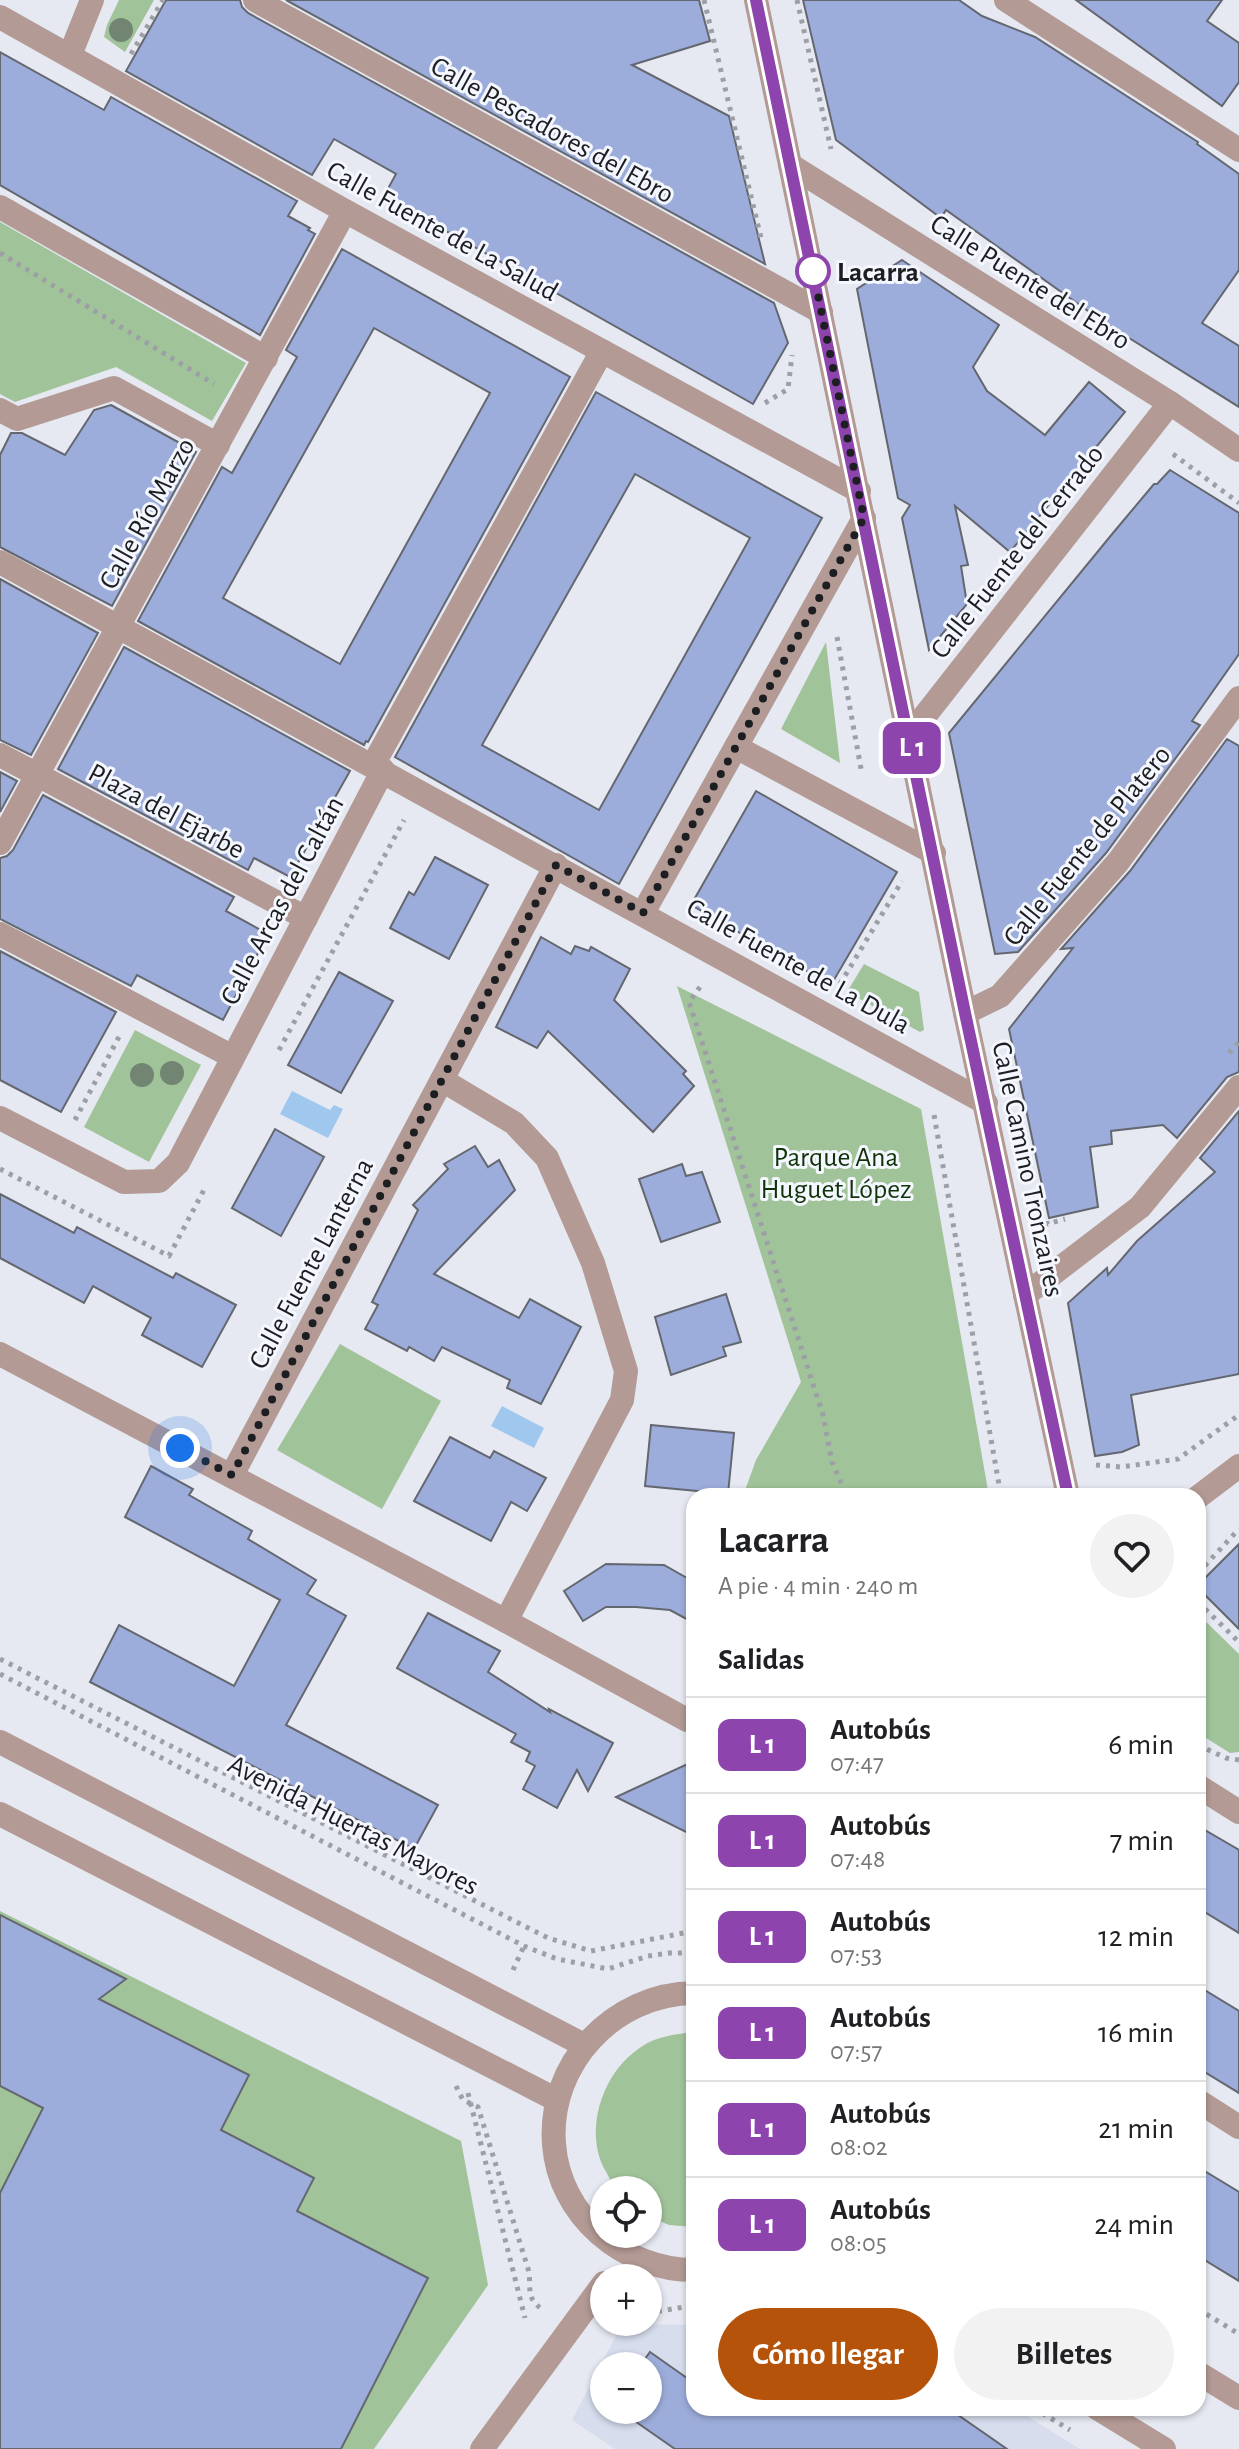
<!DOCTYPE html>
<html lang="es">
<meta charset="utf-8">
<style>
:root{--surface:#fff;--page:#f2f2f2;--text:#202124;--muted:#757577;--line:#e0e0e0;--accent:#b45309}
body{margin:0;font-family:"Alegreya Sans",sans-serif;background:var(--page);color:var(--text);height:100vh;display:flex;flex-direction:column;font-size:30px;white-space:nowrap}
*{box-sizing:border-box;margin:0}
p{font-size:26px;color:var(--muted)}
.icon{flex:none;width:44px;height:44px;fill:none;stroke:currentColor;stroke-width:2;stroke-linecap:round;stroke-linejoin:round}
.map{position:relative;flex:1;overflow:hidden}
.drawer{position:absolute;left:686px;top:1488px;width:520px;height:928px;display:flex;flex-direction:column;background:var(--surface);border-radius:24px;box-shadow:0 2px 6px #0004}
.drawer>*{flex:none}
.badge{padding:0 16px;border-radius:12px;font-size:28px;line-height:52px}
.fabs{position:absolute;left:590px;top:2176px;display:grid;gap:16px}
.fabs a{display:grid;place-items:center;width:72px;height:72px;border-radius:50%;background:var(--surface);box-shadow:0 2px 6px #0004;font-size:40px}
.you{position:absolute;width:40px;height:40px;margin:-20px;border:6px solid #fff;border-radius:50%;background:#1a73e8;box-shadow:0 0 0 12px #1a73e833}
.map>.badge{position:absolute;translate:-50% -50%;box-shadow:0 0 0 4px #fff}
h2{padding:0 32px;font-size:30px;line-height:72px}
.round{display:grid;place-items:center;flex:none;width:84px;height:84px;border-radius:42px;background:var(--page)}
.overview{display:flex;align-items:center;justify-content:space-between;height:136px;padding:0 32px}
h1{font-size:38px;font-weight:700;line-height:60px}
.cta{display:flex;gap:16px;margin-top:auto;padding:16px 32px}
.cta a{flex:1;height:92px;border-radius:48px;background:var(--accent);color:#fff;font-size:32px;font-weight:700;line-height:92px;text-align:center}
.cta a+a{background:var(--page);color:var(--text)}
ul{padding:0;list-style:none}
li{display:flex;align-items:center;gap:24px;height:96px;padding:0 32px;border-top:2px solid var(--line)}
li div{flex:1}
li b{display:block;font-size:30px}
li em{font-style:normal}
li .badge{min-width:88px;font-weight:700;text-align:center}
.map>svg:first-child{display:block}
</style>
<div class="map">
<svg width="1239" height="2449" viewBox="0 0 1239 2449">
<rect width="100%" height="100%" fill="#e6e9f2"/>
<path fill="#d7dded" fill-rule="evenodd" d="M622,2324L694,2325V2408H1014L1080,2449H615L572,2420ZM604,2366H648V2410H604Z"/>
<g fill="#a1c39a">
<path d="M119,0H154L125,52L104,37L107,25Z"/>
<path d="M0,222L246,363L212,421L116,367L15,402L0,394Z"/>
<path d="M826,642L840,763L781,729Z"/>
<path d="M864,964L919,992L924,1030L920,1032L847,992Z"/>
<path d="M677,986L921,1109L989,1496H743L756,1460L801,1382Z"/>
<path d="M135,1030L201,1065L149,1162L84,1127Z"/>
<path d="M340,1344L441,1401L382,1509L277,1450Z"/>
<path d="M1198,1614L1239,1654V1752L1230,1753L1198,1733Z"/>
<path d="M0,1911L461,2141L488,2285L374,2449H0Z"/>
<path d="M694,2032V2227L669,2225L648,2216V2190L615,2189C611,2180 605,2171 601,2162C586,2122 605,2070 641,2047C657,2036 676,2034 694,2032Z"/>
</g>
<g fill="#a0c7ee">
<path d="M292,1091L330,1110L334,1105L343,1109L328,1138L280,1114Z"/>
<path d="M502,1406L544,1428L534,1448L491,1426Z"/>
</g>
<g fill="#9daddb" stroke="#64676f" stroke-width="2" fill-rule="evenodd">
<path d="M166,0H240L242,7L248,13L774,303L788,343L753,404L384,196L396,174L334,139L312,175L126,71Z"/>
<path d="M286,0H699L710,41L632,65L729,116L765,264Z"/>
<path d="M803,0H959L982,16L1035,37L1198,142L1197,144L1239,174V270L1202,323L1239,346V407L1102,321L946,210L941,218L836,140Z"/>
<path d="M1076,0H1222L1207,21L1239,43V82L1222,106Z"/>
<path d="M0,52L104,110L111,97L297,201L288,216L310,228L308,230L315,234L260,335L0,185Z"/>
<path d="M342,249L570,377L368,742L366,741L364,745L138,621L222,467L232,473L297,357L286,350ZM374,328L490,393L340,664L223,598Z"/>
<path d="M902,260L999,325L973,367L987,391L1045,435L1089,382L1125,412L1010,552L955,506L968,565L961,566L967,604L929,650L902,518L910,505L898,498L857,289Z"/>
<path d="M596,392L822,518L619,884L395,757ZM635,474L750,538L599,810L482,745Z"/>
<path d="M111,405L196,452L112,606L0,547V455L11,433H22L65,455L94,410Z"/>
<path d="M1170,470L1239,513V654L1192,721L1200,725L1106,853L1018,952L995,954L949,733L1113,533L1154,484H1157Z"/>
<path d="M0,579L98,633L31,755L0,740Z"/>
<path d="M124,647L350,771L290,877L254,858L248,870L58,769Z"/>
<path d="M1227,739L1239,746V1072L1227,1077L1177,1138L1163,1125L1111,1131L1112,1144L1090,1147L1098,1207L1049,1218L1009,1029L1073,948L1061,949L1130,871Z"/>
<path d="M0,772L17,781L0,812Z"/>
<path d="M756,791L897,872L831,985L691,905Z"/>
<path d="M43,795L234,897L226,911L268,934L223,1020L137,975L131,986L0,919V858L7,856L13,850Z"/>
<path d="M435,857L488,885L449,959L390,928L409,892L414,895Z"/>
<path d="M541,937L571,954L575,946L589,951L591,947L630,969L614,1000L686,1071L683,1074L694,1086L653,1132L548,1031L537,1048L496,1027Z"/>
<path d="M0,951L116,1012L61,1112L0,1080Z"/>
<path d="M339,972L393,1001L341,1093L288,1065Z"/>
<path d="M1239,1111V1374L1131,1395L1139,1445L1122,1452L1095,1456L1068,1303L1107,1268L1108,1275L1137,1241L1215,1172L1200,1158Z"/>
<path d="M275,1129L324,1157L281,1236L232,1208Z"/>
<path d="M475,1146L488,1167L499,1160L515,1190L434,1274L519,1318L530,1299L581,1327L541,1404L507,1388L510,1380L442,1347L434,1361L409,1347L407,1351L365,1329L378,1305L372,1302L418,1210L413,1205L448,1169L444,1164Z"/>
<path d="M682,1164L686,1176L702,1172L720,1222L661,1242L639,1179Z"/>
<path d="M0,1194L74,1233L77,1227L173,1278L176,1273L236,1305L202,1367L142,1335L151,1318L93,1286L84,1303L0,1258Z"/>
<path d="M726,1294L741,1342L723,1347L726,1356L671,1375L655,1317Z"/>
<path d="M651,1425L734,1433L728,1494L645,1486Z"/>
<path d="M450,1437L490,1458L494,1451L546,1478L527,1511L511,1502L491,1541L414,1501Z"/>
<path d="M151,1466L193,1489L189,1495L252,1531L248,1539L316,1580L307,1594L346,1616L286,1725L438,1805L414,1849L90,1682L119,1625L234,1686L280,1600L125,1517Z"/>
<path d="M1239,1544V1629L1198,1588V1585Z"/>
<path d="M606,1564L664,1565L694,1582V1623L670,1610L636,1607H606L583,1621L564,1591Z"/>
<path d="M428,1613L500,1651L488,1672L550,1712L549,1709L613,1743L588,1791L577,1770L557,1808L523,1789L535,1766L526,1761L530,1752L511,1742L516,1734L397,1668Z"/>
<path d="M694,1761V1836L616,1797Z"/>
<path d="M1198,1826L1239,1850V1933L1198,1908Z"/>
<path d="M0,1915L126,1979L99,1999L249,2075L221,2130L314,2178L297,2211L428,2278L341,2449H0V2193L43,2108L0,2086Z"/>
<path d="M1198,1986L1239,2011V2093L1198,2068Z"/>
<path d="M1198,2167L1239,2192V2281L1198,2256Z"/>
<path d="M650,2352L694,2383V2408H948L1007,2449H675L619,2410H648V2366H640Z"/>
</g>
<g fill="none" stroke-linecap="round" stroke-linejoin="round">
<g stroke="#9d9fa6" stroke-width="5" stroke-dasharray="4 6" stroke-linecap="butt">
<path d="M704,0L761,238H759"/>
<path d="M797,0L831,149"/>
<path d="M131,54L163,0"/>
<path d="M0,253L214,384"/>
<path d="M765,403L788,389L792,355"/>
<path d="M1173,454L1239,503"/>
<path d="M837,637L862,774"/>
<path d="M840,984L902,881"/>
<path d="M700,987L689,1002L823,1415L832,1462L847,1496"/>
<path d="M279,1050L404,820"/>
<path d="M1229,1053L1239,1042"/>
<path d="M934,1115L1001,1496"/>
<path d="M75,1120L121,1033"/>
<path d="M0,1169L169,1256L206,1186"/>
<path d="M1047,1221V1224L1065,1219"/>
<path d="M1096,1465L1121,1467L1178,1459L1239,1415"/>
<path d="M1198,1573L1239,1529"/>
<path d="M1198,1602L1239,1642"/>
<path d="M0,1659L548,1938L591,1951L694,1931"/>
<path d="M0,1674L524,1946L557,1959L608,1969L648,1956L670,1953H694"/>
<path d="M1198,1745L1226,1758L1239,1760"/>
<path d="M513,1970L524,1946"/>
<path d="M456,2086L463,2100L478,2107L529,2272C531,2291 526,2298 543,2310"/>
<path d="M468,2093L525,2318"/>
<path d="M1198,2309L1239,2334"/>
<path d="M648,2313L690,2306"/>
<path d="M1034,2408L1070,2430"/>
</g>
<g stroke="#b39a94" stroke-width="24">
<path d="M255,0L821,312"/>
<path d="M756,0L965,1013L1068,1496"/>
<path d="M1006,0L1239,150"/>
<path d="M0,17L345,211L859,491"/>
<path d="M70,55L92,0"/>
<path d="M790,165L1170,403L1239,450"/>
<path d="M0,207L266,358"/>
<path d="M0,410L17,419L114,388L218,445"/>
<path d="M0,562L986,1103"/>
<path d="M909,736L1170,403"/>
<path d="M736,747L934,853"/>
<path d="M0,755L306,918"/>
<path d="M373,765L602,351"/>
<path d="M0,843L345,211"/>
<path d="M643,913L864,518"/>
<path d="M0,934L233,1057"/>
<path d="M965,1013L1000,996L1118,862L1239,698"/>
<path d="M442,1080L514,1123L547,1158L593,1263L626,1371L622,1400L506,1621"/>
<path d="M0,1118L124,1182L159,1181L178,1163L383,770"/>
<path d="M1025,1295L1140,1207L1239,1087"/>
<path d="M0,1354L506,1621L687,1720"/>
<path d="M232,1475L556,865"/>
<path d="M1198,1497L1239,1466"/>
<path d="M0,1742L584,2045"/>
<path d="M1198,1786L1239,1812"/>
<path d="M0,1814L557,2100"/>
<path d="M694,1993C614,1994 548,2063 554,2144C559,2216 624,2270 694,2270"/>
<path d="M1198,2101L1239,2127"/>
<path d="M1198,2373L1239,2398"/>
<path d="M1097,2408L1164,2449"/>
<path d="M482,2449L604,2283"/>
</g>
</g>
<g fill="#718572">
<circle cx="121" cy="30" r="12"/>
<circle cx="172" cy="1073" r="12"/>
<circle cx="142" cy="1075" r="12"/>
</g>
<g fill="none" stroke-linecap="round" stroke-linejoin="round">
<g stroke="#fff" stroke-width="18">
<path id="line" d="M756,0L965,1013L1068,1496"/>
</g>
<use href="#line" stroke="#8e44ad" stroke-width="12"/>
<path stroke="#1d1e21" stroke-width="8" stroke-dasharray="0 14.4" d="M180,1448L232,1475L556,865L643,913L864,518L813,271"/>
</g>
<circle fill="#fff" stroke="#8e44ad" stroke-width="4" cx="813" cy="271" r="16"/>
<g text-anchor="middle" stroke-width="6" stroke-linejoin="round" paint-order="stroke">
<g font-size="28" fill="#1d1e21" stroke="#f4f7fe">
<text transform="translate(553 129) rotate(29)" y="10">Calle Pescadores del Ebro</text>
<text transform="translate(443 230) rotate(29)" y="10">Calle Fuente de La Salud</text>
<text transform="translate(1031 281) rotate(32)" y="10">Calle Puente del Ebro</text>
<text transform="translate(146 513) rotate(-61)" y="10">Calle Río Marzo</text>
<text transform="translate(1016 551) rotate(-52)" y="10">Calle Fuente del Cerrado</text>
<text transform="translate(167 810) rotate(28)" y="10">Plaza del Ejarbe</text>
<text transform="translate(1086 845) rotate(-51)" y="10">Calle Fuente de Platero</text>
<text transform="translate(281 900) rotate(-62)" y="10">Calle Arcas del Caltán</text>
<text transform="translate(799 965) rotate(29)" y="10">Calle Fuente de La Dula</text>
<text transform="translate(1029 1169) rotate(78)" y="10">Calle Camino Tronzaires</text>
<text transform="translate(310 1263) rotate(-62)" y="10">Calle Fuente Lanterna</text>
<text transform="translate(354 1824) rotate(27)" y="10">Avenida Huertas Mayores</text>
</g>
<g font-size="28" font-weight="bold" fill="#1d1e21" stroke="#f4f7fe" text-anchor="start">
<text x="837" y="281">Lacarra</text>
</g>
<g font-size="28" fill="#113309" stroke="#f4f7fe">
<text x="836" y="1166">Parque Ana<tspan x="836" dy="32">Huguet López</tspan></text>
</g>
</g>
</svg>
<div class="fabs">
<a><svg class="icon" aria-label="locate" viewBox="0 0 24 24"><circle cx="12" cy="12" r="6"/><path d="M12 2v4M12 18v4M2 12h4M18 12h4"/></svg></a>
<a>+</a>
<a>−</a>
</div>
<div class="you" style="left:180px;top:1448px"></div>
<b class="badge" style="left:912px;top:748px;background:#8e44ad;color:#fff">L 1</b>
<section class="drawer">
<div class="overview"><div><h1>Lacarra</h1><p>A pie · 4 min · 240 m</p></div><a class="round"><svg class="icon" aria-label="heart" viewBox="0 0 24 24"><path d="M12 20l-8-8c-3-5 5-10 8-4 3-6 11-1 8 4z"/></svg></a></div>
<h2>Salidas</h2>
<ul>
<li><span class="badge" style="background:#8e44ad;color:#fff">L 1</span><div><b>Autobús</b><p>07:47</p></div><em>6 min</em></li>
<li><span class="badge" style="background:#8e44ad;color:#fff">L 1</span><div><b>Autobús</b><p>07:48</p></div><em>7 min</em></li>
<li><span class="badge" style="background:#8e44ad;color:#fff">L 1</span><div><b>Autobús</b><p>07:53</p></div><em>12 min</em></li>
<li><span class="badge" style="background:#8e44ad;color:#fff">L 1</span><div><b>Autobús</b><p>07:57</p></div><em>16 min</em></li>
<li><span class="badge" style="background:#8e44ad;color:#fff">L 1</span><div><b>Autobús</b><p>08:02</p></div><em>21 min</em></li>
<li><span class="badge" style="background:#8e44ad;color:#fff">L 1</span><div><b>Autobús</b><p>08:05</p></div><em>24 min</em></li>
</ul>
<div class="cta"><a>Cómo llegar</a><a>Billetes</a></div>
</section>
</div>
